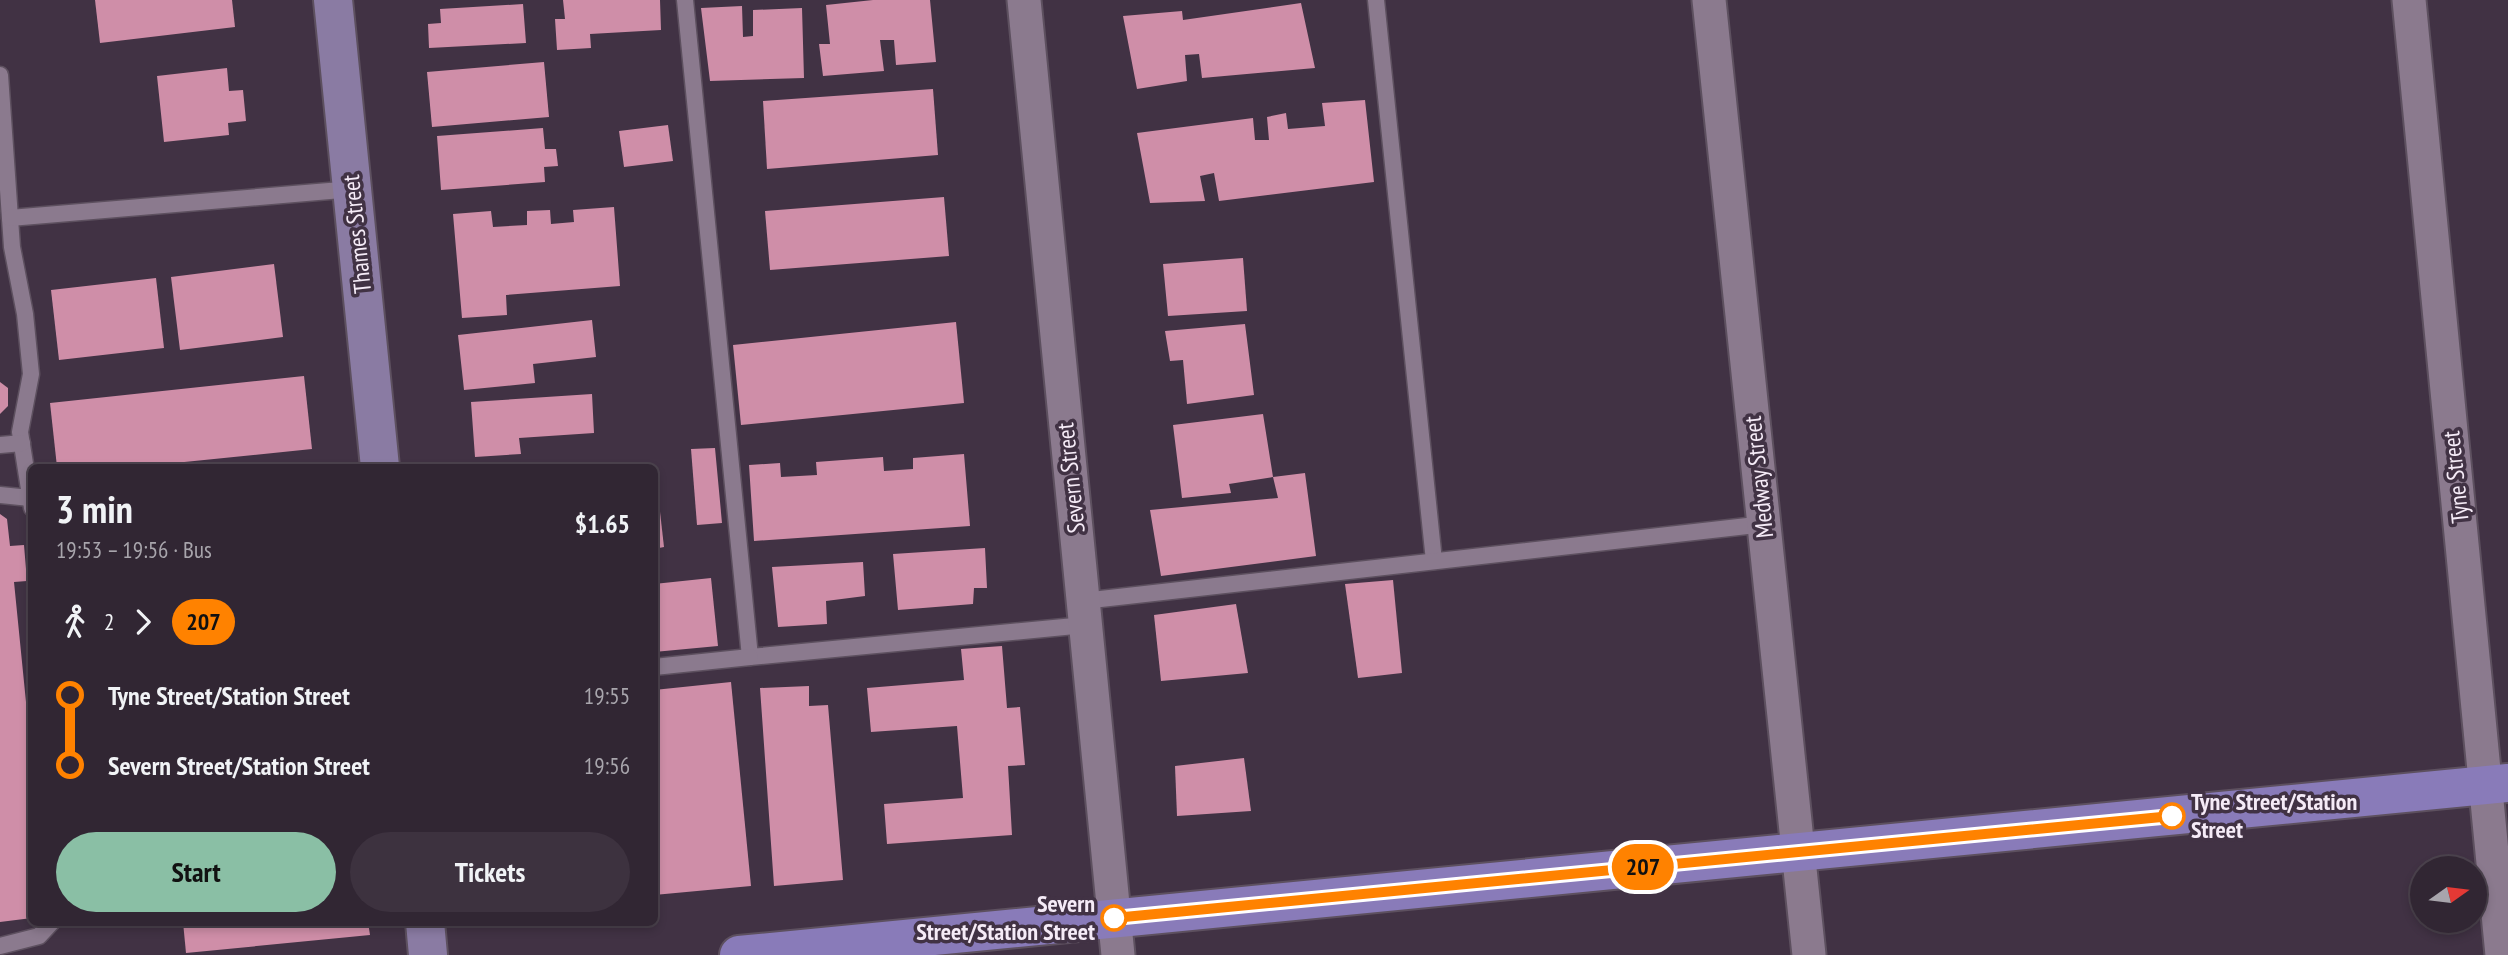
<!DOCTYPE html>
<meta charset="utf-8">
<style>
:root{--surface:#312633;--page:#3d323f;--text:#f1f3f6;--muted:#a8a5ac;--line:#4c434e;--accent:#8abfa5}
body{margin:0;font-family:"PT Sans Narrow",sans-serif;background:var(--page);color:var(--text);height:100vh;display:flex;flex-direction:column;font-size:26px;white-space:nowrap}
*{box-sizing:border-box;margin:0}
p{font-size:23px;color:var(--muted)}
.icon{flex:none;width:38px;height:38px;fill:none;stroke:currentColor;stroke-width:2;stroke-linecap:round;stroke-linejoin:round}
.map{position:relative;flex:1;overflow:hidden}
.side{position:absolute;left:28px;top:464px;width:630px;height:462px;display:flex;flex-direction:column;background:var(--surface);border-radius:10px;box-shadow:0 4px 10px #0003,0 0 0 2px var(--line)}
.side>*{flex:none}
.badge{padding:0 14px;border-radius:23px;font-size:24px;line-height:46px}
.needle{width:46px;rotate:76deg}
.tools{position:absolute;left:2410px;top:856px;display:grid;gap:14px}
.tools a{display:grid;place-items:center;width:77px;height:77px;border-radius:50%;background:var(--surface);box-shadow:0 4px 10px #0003,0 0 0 2px var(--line);font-size:35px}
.map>.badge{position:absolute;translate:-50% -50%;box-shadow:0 0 0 4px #fff}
.legs{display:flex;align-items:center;gap:10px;height:77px;padding:0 28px;font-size:23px}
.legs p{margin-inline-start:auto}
.head{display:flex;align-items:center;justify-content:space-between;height:119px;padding:0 28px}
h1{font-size:38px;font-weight:800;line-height:52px}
.button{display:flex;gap:14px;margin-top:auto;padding:14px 28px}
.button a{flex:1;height:80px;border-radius:42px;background:var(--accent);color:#111;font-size:28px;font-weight:800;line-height:80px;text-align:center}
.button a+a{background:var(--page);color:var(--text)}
ul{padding:0 28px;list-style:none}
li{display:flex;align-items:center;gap:24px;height:70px;font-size:26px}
li i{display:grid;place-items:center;width:10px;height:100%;margin:0 9px;background:currentColor}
li i::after{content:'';width:18px;height:18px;margin:-9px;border:5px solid;border-radius:50%;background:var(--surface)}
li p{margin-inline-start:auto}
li:first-child i{background:linear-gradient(#0000 50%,currentColor 0)}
li:last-child i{background:linear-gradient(currentColor 50%,#0000 0)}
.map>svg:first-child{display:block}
</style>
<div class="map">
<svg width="2508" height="955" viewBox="0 0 2508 955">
<rect width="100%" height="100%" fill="#413244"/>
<g fill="#cf8ea8">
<path d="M95,0H232L235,27L100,43Z"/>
<path d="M563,0H660L661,30L590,34L591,48L557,50L555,19H565Z"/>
<path d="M873,0H930L936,62L896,65L894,40H880L884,71L823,76L819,44H830L826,5Z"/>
<path d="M1301,3L1315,68L1202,78L1199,54L1185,55L1187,81L1137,89L1123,16L1182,11L1183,20Z"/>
<path d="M523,4L526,43L429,48L428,24L441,23L440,9Z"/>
<path d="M742,6L743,37L753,36V10L802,8L804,78L710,81L701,8Z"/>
<path d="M544,62L549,117L432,127L427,72Z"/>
<path d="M227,68L229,91L243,90L246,121L228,123L229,135L164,142L157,76Z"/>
<path d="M933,89L938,155L767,169L763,101Z"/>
<path d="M1365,100L1374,182L1219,201L1214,173L1200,176L1205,201L1150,203L1137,133L1253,118L1255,140H1269L1267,117L1286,113L1288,129L1325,126L1322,103Z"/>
<path d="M668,125L673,161L624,167L619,131Z"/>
<path d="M543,128L545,149H556L558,166L544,167L545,182L441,190L437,136Z"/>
<path d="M944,197L949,256L770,270L765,211Z"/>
<path d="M614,207L620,286L506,295L507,315L462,318L453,214L491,211L493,227L527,225V211L550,210L551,224L574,222L573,210Z"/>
<path d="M1243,258L1247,311L1168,316L1163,264Z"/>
<path d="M274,264L283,337L180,350L171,277Z"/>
<path d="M156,278L164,348L59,360L51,290Z"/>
<path d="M592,320L596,357L533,364L535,383L464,390L458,335Z"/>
<path d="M956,322L964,403L741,425L733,345Z"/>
<path d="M1245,324L1254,395L1187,404L1183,360L1170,361L1165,331Z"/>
<path d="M304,376L312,449L135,467H57L50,403Z"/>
<path d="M0,382L8,388V406L0,414Z"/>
<path d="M592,394L594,433L519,438L521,454L475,457L471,402Z"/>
<path d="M1263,414L1273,477L1229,484L1231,493L1182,498L1173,425Z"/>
<path d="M715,448L722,523L697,525L691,449Z"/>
<path d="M964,454L970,526L754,541L749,465L780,463L781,477L817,475L816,462L883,457L884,471L913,469V458Z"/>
<path d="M1305,473L1316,556L1161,576L1150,510L1278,498L1273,477Z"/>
<path d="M654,494H658L664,547L654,549Z"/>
<path d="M0,514L7,519L10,546L24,545L27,581L14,582L32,762V918L0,922Z"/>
<path d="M985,548L987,588H974L973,604L898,610L893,554Z"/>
<path d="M863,562L865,596L826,601L827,624L778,627L772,567Z"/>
<path d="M711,578L718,646L654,652V584Z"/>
<path d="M1393,580L1402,673L1358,678L1345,584Z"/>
<path d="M1236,604L1248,673L1161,681L1154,615Z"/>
<path d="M1002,646L1007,708L1020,707L1025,765L1008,766L1012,835L887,844L884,804L963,798L957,726L871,732L867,688L964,680L961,649Z"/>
<path d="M731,682L751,886L654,895V690Z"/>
<path d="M809,686V706L828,705L843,880L774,886L760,688Z"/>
<path d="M1244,758L1251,811L1177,816L1175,766Z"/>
<path d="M183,922H368L370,935L186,953Z"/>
</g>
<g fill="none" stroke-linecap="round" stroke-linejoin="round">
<g stroke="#5d505f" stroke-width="19">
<g id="lane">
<path d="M685,0L750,657L1085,625"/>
<path d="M1376,0L1434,561"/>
<path d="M0,75L12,247L25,314L31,374L20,432L32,508"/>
<path d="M10,218L353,189"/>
<path d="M0,445L22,443"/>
<path d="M0,495L30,498"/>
<path d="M1083,601L1765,524"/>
<path d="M654,667L750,657"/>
<path d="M0,946L39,936L52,922"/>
</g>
</g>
<g stroke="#5d505f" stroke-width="37">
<g id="street">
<path d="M1024,0L1118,955"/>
<path d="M1709,0L1809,955"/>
<path d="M2409,0L2502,955"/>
</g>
</g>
<g stroke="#5d505f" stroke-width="42">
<g id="secondary">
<path d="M333,0L380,467"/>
<path d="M425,922L428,955"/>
</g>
</g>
<g stroke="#5d505f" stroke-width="42">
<path id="primary" d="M739,955L2508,783"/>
</g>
<use href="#lane" stroke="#8b7a8e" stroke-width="16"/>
<use href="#street" stroke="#8b7a8e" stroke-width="33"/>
<use href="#secondary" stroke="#8a7ba3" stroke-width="38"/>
<use href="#primary" stroke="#897bb9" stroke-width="38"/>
</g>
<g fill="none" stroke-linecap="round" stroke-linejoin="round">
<g stroke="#fff" stroke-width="16">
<path id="line-1" d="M1114,918L2172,816"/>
</g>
<use href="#line-1" stroke="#ff8200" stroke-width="10"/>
</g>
<g fill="#fff" stroke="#ff8200" stroke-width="3.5">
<circle cx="2172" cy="816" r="12"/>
<circle cx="1114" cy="918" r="12"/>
</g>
<g text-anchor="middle" stroke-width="7" stroke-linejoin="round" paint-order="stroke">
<g font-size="24" fill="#f5ebf7" stroke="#413244">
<text transform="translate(357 234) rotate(-96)" y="8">Thames Street</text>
<text transform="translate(1759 477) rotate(-96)" y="8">Medway Street</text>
<text transform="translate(2456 477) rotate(-96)" y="8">Tyne Street</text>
<text transform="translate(1071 478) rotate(-96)" y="8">Severn Street</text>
</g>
<g font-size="24" font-weight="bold" fill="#f5ebf7" stroke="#413244" text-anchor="start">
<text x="2191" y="810">Tyne Street/Station<tspan x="2191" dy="28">Street</tspan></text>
<text x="1095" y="912" text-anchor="end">Severn<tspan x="1095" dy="28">Street/Station Street</tspan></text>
</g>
</g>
</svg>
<div class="tools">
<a><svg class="needle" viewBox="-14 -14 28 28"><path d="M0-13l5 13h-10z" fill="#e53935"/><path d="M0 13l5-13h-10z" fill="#a8a5ac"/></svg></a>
</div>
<b class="badge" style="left:1643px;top:867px;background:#ff8200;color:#111">207</b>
<section class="side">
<div class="head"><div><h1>3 min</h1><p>19:53 – 19:56 · Bus</p></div><b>$1.65</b></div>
<div class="legs"><svg class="icon" aria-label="walk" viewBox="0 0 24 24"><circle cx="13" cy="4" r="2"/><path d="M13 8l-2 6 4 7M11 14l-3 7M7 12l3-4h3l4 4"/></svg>2<svg class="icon" aria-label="forward" viewBox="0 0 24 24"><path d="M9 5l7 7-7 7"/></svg><b class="badge" style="background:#ff8200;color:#111">207</b></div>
<ul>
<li><i style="color:#ff8200"></i><b>Tyne Street/Station Street</b><p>19:55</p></li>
<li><i style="color:#ff8200"></i><b>Severn Street/Station Street</b><p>19:56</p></li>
</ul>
<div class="button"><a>Start</a><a>Tickets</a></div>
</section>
</div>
